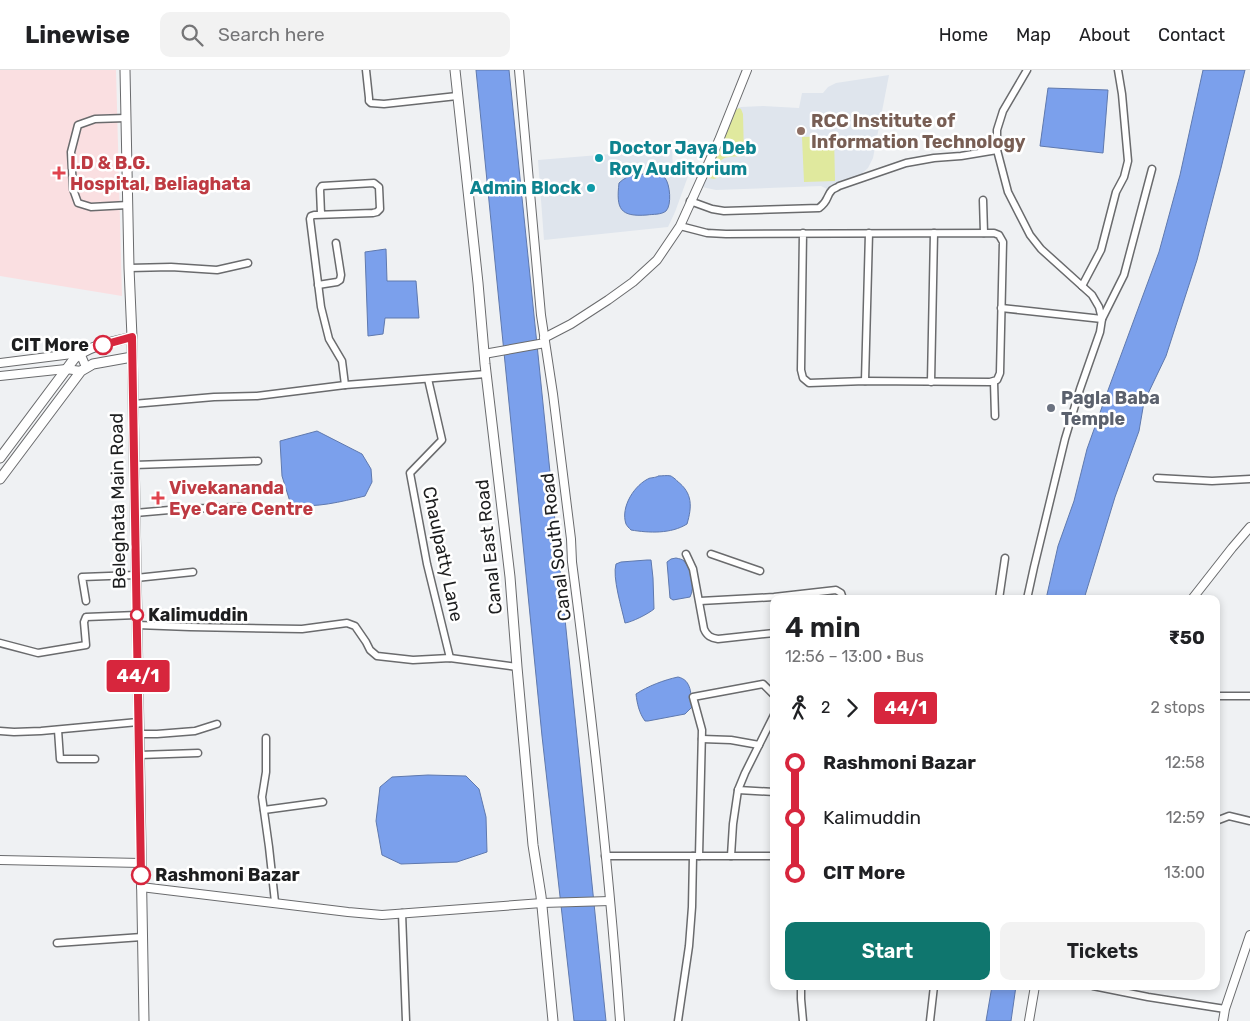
<!DOCTYPE html>
<meta charset="utf-8">
<style>
:root{--surface:#fff;--page:#f2f2f2;--text:#202124;--muted:#757577;--line:#e0e0e0;--accent:#0f766e}
body{margin:0;font-family:Rubik,sans-serif;background:var(--page);color:var(--text);height:100vh;display:flex;flex-direction:column;font-size:19px;white-space:nowrap}
*{box-sizing:border-box;margin:0}
p{font-size:16px;color:var(--muted)}
.icon{flex:none;width:28px;height:28px;fill:none;stroke:currentColor;stroke-width:2;stroke-linecap:round;stroke-linejoin:round}
.map{position:relative;flex:1;overflow:hidden}
.details{position:absolute;left:770px;top:525px;width:450px;height:395px;display:flex;flex-direction:column;background:var(--surface);border-radius:10px;box-shadow:0 2px 8px #0003}
.details>*{flex:none}
.badge{padding:0 10px;border-radius:4px;font-size:18px;line-height:32px}
.map>.badge{position:absolute;translate:-50% -50%;box-shadow:0 0 0 2px #fff}
.legs{display:flex;align-items:center;gap:8px;height:55px;padding:0 15px;font-size:16px}
.legs p{margin-inline-start:auto}
.overview{display:flex;align-items:center;justify-content:space-between;height:85px;padding:0 15px}
h1{font-size:28px;font-weight:600;line-height:38px}
.cta{display:flex;gap:10px;margin-top:auto;padding:10px 15px}
.cta a{flex:1;height:58px;border-radius:10px;background:var(--accent);color:#fff;font-size:20px;font-weight:600;line-height:58px;text-align:center}
.cta a+a{background:var(--page);color:var(--text)}
ul{padding:0 15px;list-style:none}
li{display:flex;align-items:center;gap:18px;height:55px;font-size:19px}
li i{display:grid;place-items:center;width:8px;height:100%;margin:0 6px;background:currentColor}
li i::after{content:'';width:12px;height:12px;margin:-6px;border:4px solid;border-radius:50%;background:var(--surface)}
li p{margin-inline-start:auto}
li:first-child i{background:linear-gradient(#0000 50%,currentColor 0)}
li:last-child i{background:linear-gradient(currentColor 50%,#0000 0)}
header{display:flex;align-items:center;gap:30px;box-sizing:border-box;height:70px;padding:0 25px;background:var(--surface);border-bottom:1px solid var(--line)}
header strong{font-size:24px}
nav{display:flex;gap:28px;margin-inline-start:auto;font-size:18px}
.search{width:350px;height:45px;background:var(--page);display:flex;align-items:center;gap:12px;box-sizing:border-box;padding:0 18px;border-radius:10px;color:var(--muted);font-size:19px}
.map>svg:first-child{display:block}
</style>
<header>
<strong>Linewise</strong>
<div class="search"><svg class="icon" aria-label="search" viewBox="0 0 24 24"><circle cx="10" cy="10" r="6"/><path d="M15 15l6 6"/></svg>Search here</div>
<nav><a>Home</a><a>Map</a><a>About</a><a>Contact</a></nav>
</header>
<div class="map">
<svg width="1250" height="951" viewBox="0 0 1250 951">
<rect width="100%" height="100%" fill="#eff1f3"/>
<g fill="#dfe5ed">
<path d="M889,5L873,88L868,98L859,106L827,119L821,116L716,120L702,117L706,109V102L735,39L741,37L763,36L799,38L802,23H823L828,17L836,13Z"/>
<path d="M672,79L673,99L691,98L675,142L668,157L544,170L538,90Z"/>
</g>
<path fill="#fadfe1" d="M0,0H116L122,226L0,206Z"/>
<g fill="#e0e99e">
<path d="M739,38L741,39L743,44L744,86C726,87 715,85 719,107L714,109L709,108L707,103L733,42Z"/>
<path d="M834,66L835,111L804,112L802,67Z"/>
</g>
<g fill="#7ba0ec" stroke="#5f79ae">
<path d="M476,0H509L606,951H574L542,666Z"/>
<path d="M1203,0H1245L1221,98L1197,190L1166,286L1144,332L1139,361L1115,427L1084,529H1046L1058,476L1074,431L1087,379L1107,323L1159,182L1180,105Z"/>
<path d="M1048,18L1108,20L1103,83L1040,76Z"/>
<path d="M654,104C658,105 662,105 665,108C670,114 672,135 666,141C661,145 653,144 647,145C620,147 616,139 619,113C629,103 641,104 654,104Z"/>
<path d="M386,179L387,211H416L419,248H385L383,264L368,266L365,182Z"/>
<path d="M317,361L362,384L371,399L372,412L365,426C340,432 317,438 291,435L282,406L280,371Z"/>
<path d="M658,406C662,406 667,405 671,406C671,406 677,410 677,411C693,423 692,437 687,454C671,464 649,463 631,460C629,458 627,456 626,454C620,437 635,414 650,408C651,408 658,407 658,406Z"/>
<path d="M676,488C680,489 682,489 684,491C692,499 695,518 690,527L673,530L670,528L667,492L671,489Z"/>
<path d="M647,490H651L653,508L654,539C648,544 632,552 625,553C622,539 612,507 616,494L621,492Z"/>
<path d="M678,607C692,610 691,625 692,637L685,644L648,651H645C639,643 637,633 636,624C648,616 664,610 678,607Z"/>
<path d="M428,705L466,706L479,719L486,747L487,782L457,792L401,794L382,785L376,751L380,717L392,707Z"/>
<path d="M992,916H1016L1011,951H986Z"/>
</g>
<g fill="none" stroke-linecap="round" stroke-linejoin="round">
<g stroke="#6a6b6d" stroke-width="9">
<g id="minor">
<path d="M366,0L369,28V31L371,33L384,34L457,26"/>
<path d="M1027,0L1003,41L997,60V80L1008,122L1030,165L1041,179L1092,225L1099,237L1102,249L1100,262L1080,319L1065,369L1034,497L1027,529"/>
<path d="M126,48L95,49L78,55L71,82L73,119L78,133L91,137L128,135"/>
<path d="M983,130L984,163"/>
<path d="M690,131L712,139L724,141L819,138C829,131 826,126 832,120C833,119 838,117 839,116L906,93L934,88L961,86L997,80"/>
<path d="M321,144L320,119L322,116L374,113L379,117L380,139L377,142L373,143L314,145L311,146L310,149L321,237L329,269L342,291L345,315"/>
<path d="M680,156L707,163L726,164L994,163L999,165L1003,172L1000,303L997,310L990,312L865,311L809,313L803,308L801,300L803,163"/>
<path d="M129,198L171,197L217,200L248,193"/>
<path d="M318,215L337,212L340,210L341,205L336,173"/>
<path d="M1082,216L1101,180L1116,122L1124,107L1128,91L1122,24L1118,0"/>
<path d="M1001,238L1102,249L1124,205L1152,99"/>
<path d="M428,309L442,370L410,403L427,494L450,588"/>
<path d="M865,311L869,163"/>
<path d="M931,312L934,163"/>
<path d="M994,312L995,346"/>
<path d="M133,334L214,327L257,326L345,315L486,304"/>
<path d="M134,395L258,391"/>
<path d="M1157,408L1212,411L1250,409"/>
<path d="M135,443L181,439L241,437"/>
<path d="M686,484L693,499L704,559C707,566 711,568 718,569L774,563"/>
<path d="M711,484L760,501"/>
<path d="M136,508L193,502"/>
<path d="M999,529L1005,488"/>
<path d="M86,531L82,507L136,505"/>
<path d="M700,531L774,527L836,520L841,523L843,529"/>
<path d="M137,555L190,557L302,559L347,553L355,556L366,572L370,580L377,586L413,590L450,588L517,597"/>
<path d="M0,573L38,583L86,575L84,552L86,547L137,545"/>
<path d="M1216,626H1250"/>
<path d="M58,660L60,689H95"/>
<path d="M0,661L14,662L41,661L138,652"/>
<path d="M139,664H157L195,661L217,654"/>
<path d="M266,668V702L262,727L269,777L275,832"/>
<path d="M702,669L731,670L759,675"/>
<path d="M139,685L198,683"/>
<path d="M738,720L774,722"/>
<path d="M264,740L323,732"/>
<path d="M1216,751L1229,746L1250,751"/>
<path d="M605,786H731L733,754L738,720L745,703L774,645"/>
<path d="M699,786L702,660L693,627L763,614L774,625"/>
<path d="M731,786H774"/>
<path d="M402,843L406,951"/>
<path d="M57,873L142,867"/>
<path d="M801,916V929L803,951"/>
<path d="M1093,916L1148,927L1225,939"/>
<path d="M678,951L689,876L692,837L693,786"/>
<path d="M930,951L934,916"/>
</g>
</g>
<g stroke="#6a6b6d" stroke-width="10">
<g id="tertiary">
<path d="M519,0L541,245L553,324L571,469L572,492C592,645 609,798 620,951"/>
<path d="M544,268L571,254L608,230L633,212L657,190L680,156L719,70L747,0"/>
<path d="M484,284L545,273"/>
<path d="M0,293L80,283L86,297"/>
<path d="M0,306L66,299L81,301"/>
<path d="M1192,529L1232,478L1250,457"/>
<path d="M0,790L141,793"/>
<path d="M141,817L348,842L382,845L542,833L610,831"/>
<path d="M1029,951L1035,916"/>
<path d="M1223,951L1225,939L1250,865"/>
</g>
</g>
<g stroke="#6a6b6d" stroke-width="11">
<g id="secondary">
<path d="M125,0L129,198L132,267L144,951"/>
<path d="M455,0L478,213L485,294L510,507L517,597L533,775L541,826L553,951"/>
<path d="M0,388L74,289C89,275 113,272 132,267"/>
<path d="M0,409L81,301L93,294L132,287"/>
</g>
</g>
<use href="#minor" stroke="#fff" stroke-width="6"/>
<use href="#tertiary" stroke="#fff" stroke-width="8"/>
<use href="#secondary" stroke="#fff" stroke-width="9"/>
</g>
<g fill="none" stroke-linecap="round" stroke-linejoin="round">
<g stroke="#fff" stroke-width="11">
<path id="line-1" d="M103,275L132,267L141,805"/>
</g>
<use href="#line-1" stroke="#d7263d" stroke-width="8"/>
</g>
<circle fill="#8d6e63" stroke="#fff" stroke-width="2" cx="801" cy="61" r="5"/>
<g fill="#0f9aa8" stroke="#fff" stroke-width="2">
<circle cx="599" cy="88" r="5"/>
<circle cx="591" cy="118" r="5"/>
</g>
<g fill="#e0444e" stroke="#fff" stroke-width="2">
<path d="M56.5 95.5h5v5h5v5h-5v5h-5v-5h-5v-5h5z"/>
<path d="M155.5 420.5h5v5h5v5h-5v5h-5v-5h-5v-5h5z"/>
</g>
<g fill="#fff" stroke="#d7263d" stroke-width="2.5">
<circle cx="103" cy="275" r="9"/>
<circle cx="137" cy="545" r="6"/>
<circle cx="141" cy="805" r="9"/>
</g>
<circle fill="#6b7280" stroke="#fff" stroke-width="2" cx="1051" cy="338" r="5"/>
<g text-anchor="middle" stroke-width="5" stroke-linejoin="round" paint-order="stroke">
<g font-size="18" font-weight="bold" fill="#785e54" stroke="#fff" text-anchor="start">
<text x="811" y="57">RCC Institute of<tspan x="811" dy="21">Information Technology</tspan></text>
</g>
<g font-size="18" font-weight="bold" fill="#0d838f" stroke="#fff" text-anchor="start">
<text x="609" y="84">Doctor Jaya Deb<tspan x="609" dy="21">Roy Auditorium</tspan></text>
<text x="581" y="124" text-anchor="end">Admin Block</text>
</g>
<g font-size="18" font-weight="bold" fill="#be3a42" stroke="#fff" text-anchor="start">
<text x="70" y="99">I.D &amp; B.G.<tspan x="70" dy="21">Hospital, Beliaghata</tspan></text>
<text x="169" y="424">Vivekananda<tspan x="169" dy="21">Eye Care Centre</tspan></text>
</g>
<g font-size="18" font-weight="bold" fill="#1d1e1f" stroke="#fff" text-anchor="start">
<text x="89" y="281" text-anchor="end">CIT More</text>
<text x="148" y="551">Kalimuddin</text>
<text x="155" y="811">Rashmoni Bazar</text>
</g>
<g font-size="18" font-weight="bold" fill="#5b616d" stroke="#fff" text-anchor="start">
<text x="1061" y="334">Pagla Baba<tspan x="1061" dy="21">Temple</tspan></text>
</g>
<g font-size="18" fill="#1d1e1f" stroke="#fff">
<text transform="translate(118 431) rotate(-91)" y="6">Beleghata Main Road</text>
<text transform="translate(489 477) rotate(-96)" y="6">Canal East Road</text>
<text transform="translate(556 477) rotate(-97)" y="6">Canal South Road</text>
<text transform="translate(443 484) rotate(78)" y="6">Chaulpatty Lane</text>
</g>
</g>
</svg>
<b class="badge" style="left:138px;top:606px;background:#d7263d;color:#fff">44/1</b>
<section class="details">
<div class="overview"><div><h1>4 min</h1><p>12:56 – 13:00 · Bus</p></div><b>₹50</b></div>
<div class="legs"><svg class="icon" aria-label="walk" viewBox="0 0 24 24"><circle cx="13" cy="4" r="2"/><path d="M13 8l-2 6 4 7M11 14l-3 7M7 12l3-4h3l4 4"/></svg>2<svg class="icon" aria-label="forward" viewBox="0 0 24 24"><path d="M9 5l7 7-7 7"/></svg><b class="badge" style="background:#d7263d;color:#fff">44/1</b><p>2 stops</p></div>
<ul>
<li><i style="color:#d7263d"></i><b>Rashmoni Bazar</b><p>12:58</p></li>
<li><i style="color:#d7263d"></i><span>Kalimuddin</span><p>12:59</p></li>
<li><i style="color:#d7263d"></i><b>CIT More</b><p>13:00</p></li>
</ul>
<div class="cta"><a>Start</a><a>Tickets</a></div>
</section>
</div>
